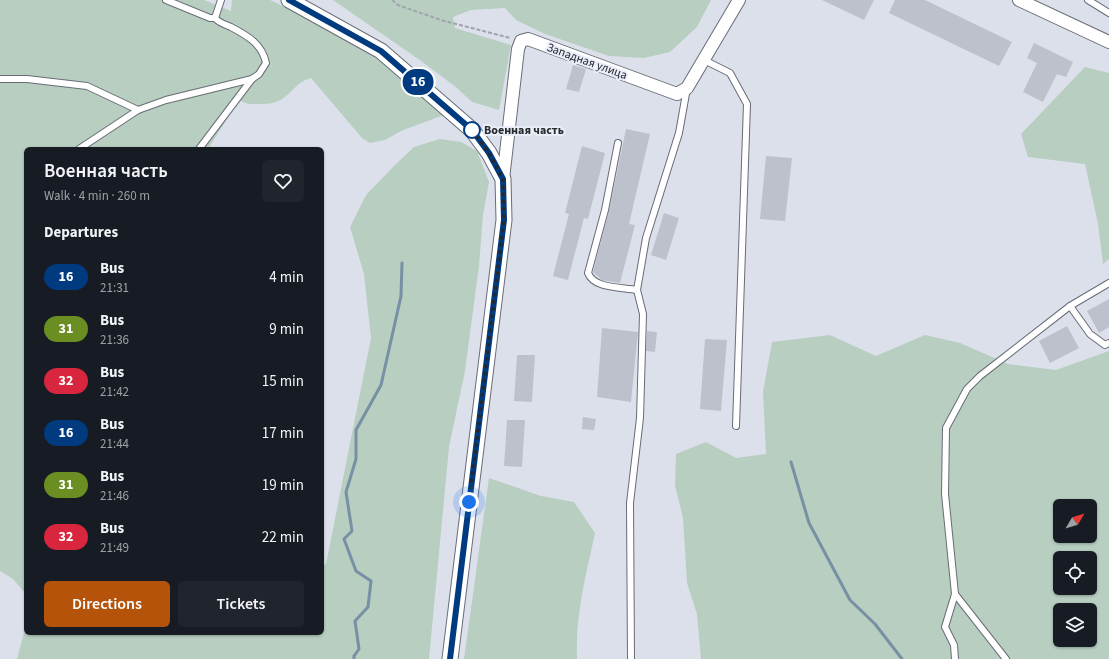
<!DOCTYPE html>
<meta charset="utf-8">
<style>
:root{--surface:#171b24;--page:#20242c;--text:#f1f3f6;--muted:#9ea1a6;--accent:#b45309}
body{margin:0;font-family:"Source Sans 3",sans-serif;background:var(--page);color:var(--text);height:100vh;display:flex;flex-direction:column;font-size:15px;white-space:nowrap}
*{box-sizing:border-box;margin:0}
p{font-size:13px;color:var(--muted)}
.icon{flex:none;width:22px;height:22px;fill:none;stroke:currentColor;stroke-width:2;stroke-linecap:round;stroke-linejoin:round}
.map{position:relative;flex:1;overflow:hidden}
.side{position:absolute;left:24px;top:147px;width:300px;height:488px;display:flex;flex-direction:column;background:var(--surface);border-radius:6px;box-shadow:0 1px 3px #0004}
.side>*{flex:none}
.badge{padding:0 8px;border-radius:13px;font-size:14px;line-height:26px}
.needle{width:26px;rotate:52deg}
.controls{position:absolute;left:1053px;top:499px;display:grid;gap:8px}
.controls a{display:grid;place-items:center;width:44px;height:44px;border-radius:6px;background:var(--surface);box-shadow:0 1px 3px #0004;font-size:20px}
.you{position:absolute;width:20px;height:20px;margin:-10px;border:3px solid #fff;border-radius:50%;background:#1a73e8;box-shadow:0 0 0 6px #1a73e833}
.map>.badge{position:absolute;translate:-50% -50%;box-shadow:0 0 0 2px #fff}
h2{padding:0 20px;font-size:15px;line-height:36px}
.round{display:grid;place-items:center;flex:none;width:42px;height:42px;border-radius:6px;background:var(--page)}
.headline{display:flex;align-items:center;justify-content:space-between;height:68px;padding:0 20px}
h1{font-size:19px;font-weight:600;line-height:30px}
.cta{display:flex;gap:8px;margin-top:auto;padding:8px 20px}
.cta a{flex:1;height:46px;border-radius:6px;background:var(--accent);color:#fff;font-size:16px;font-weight:600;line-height:46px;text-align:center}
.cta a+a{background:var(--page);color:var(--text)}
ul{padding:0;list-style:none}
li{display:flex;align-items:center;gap:12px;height:52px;padding:0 20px}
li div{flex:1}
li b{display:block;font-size:15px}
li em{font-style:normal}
li .badge{min-width:44px;font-weight:700;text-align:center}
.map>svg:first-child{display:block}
</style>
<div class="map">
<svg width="1109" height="659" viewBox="0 0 1109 659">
<rect width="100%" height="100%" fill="#dce0eb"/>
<g fill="#b7cec0" fill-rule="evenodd">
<path d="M0,0H204L231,11L232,0H270L316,21L381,60L444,115L403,130L385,140L370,143L362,138L311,78C289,84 291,105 260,104C251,104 248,105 239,100L208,149H26V594L13,579L0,571Z"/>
<path d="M333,0H711L697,27L670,52L644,58L609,56L545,34L516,20L505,8L471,10L453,17L455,28L511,45L499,110L472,102L457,88L424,63Z"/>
<path d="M1085,67L1109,73V259L1103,264L1098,224L1085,164L1028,157L1021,134Z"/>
<path d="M440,139L461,142L477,151L489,182L483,215L479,266L465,371L449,447L429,659H17L26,625V633H322V566L326,564L371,338L364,274L350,227L366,195L395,165L414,147Z"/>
<path d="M830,335L876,356L925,335L960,343L1008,364L1056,370L1109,351V659H701L697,614L687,583L683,518L675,485L676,454L706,442L736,458L766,454L763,392L772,342ZM1060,506H1090V536H1060ZM1060,558H1090V588H1060ZM1060,610H1090V640H1060Z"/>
<path d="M489,478L541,496L574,502L595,533C586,575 575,616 577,659H464Z"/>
</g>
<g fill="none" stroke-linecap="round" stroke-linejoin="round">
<g stroke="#7890a4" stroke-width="3">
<path d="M791,462L809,523L850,600L875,624L902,659"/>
<path d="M354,659V656L359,649L355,621L368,607L371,581L356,571L344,539L352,531L346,492L356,459V430L381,385L401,296L402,263"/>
</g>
</g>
<g fill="#bdc1cc">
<path d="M822,0H874L864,20Z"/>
<path d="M895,0H925L1012,42L999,66L889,13Z"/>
<path d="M1034,43L1073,62L1066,77L1057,74L1043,102L1023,92L1037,63L1027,58Z"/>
<path d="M573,65L586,69L579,92L566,89Z"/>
<path d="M626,129L650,134L629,224L635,225L620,283L602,280L593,272L609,211Z"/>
<path d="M582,146L605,153L588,219L584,218L568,280L553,276L569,214L565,213Z"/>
<path d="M766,156L792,158L785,221L760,219Z"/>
<path d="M664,213L679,218L666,260L651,255Z"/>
<path d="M1109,299V327L1099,333L1087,311Z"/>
<path d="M1067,326L1079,348L1050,363L1039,341Z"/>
<path d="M602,328L638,332L631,402L597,397Z"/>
<path d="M647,331L657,332L655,352L646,351Z"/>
<path d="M705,339L727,340L721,411L700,409Z"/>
<path d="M517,355H535L532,402L514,401Z"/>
<path d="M583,417L596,419L594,430L582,429Z"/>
<path d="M507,420H525L522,467L504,466Z"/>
</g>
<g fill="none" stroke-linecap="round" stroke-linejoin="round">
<g stroke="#686c76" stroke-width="8">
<g id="service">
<path d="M166,0L210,18H215L221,0"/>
<path d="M1088,0L1109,13"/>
<path d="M704,60L730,73L747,104L736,426"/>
<path d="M0,79H27L87,86L138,110"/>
<path d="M618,143L605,210L588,273C594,289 622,287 637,290"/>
<path d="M79,149L138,110L166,100L252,79L259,74L266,63C262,44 248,36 231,27C224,24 219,23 215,18"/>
<path d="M199,149L252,79"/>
<path d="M1070,306L1090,334L1105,345L1109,343"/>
<path d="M955,594L945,627L954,645L955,659"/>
<path d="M631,659L630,503L640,418L643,314L637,290L646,238L679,133L687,88"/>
<path d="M1006,659L955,594L945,494L946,428L967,389L980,376L1070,306L1109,283"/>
</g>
</g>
<g stroke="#686c76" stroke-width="14">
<g id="minor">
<path d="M1019,0L1109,42"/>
<path d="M503,179L518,49L521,41L528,39L677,94L687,88L739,0"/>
</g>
</g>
<g stroke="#686c76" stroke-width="17">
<path id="tertiary" d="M289,0L381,51L472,130L489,153L503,179L504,220L450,659"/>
</g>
<path stroke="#a1a4ad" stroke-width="2" stroke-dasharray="4 2" stroke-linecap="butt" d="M392,0L398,5L441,20L510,38"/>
<use href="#service" stroke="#fff" stroke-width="6"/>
<use href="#minor" stroke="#fff" stroke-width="12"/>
<use href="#tertiary" stroke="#fff" stroke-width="15"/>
</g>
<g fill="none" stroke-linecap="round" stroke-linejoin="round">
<g stroke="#fff" stroke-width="9">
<path id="line" d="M289,0L381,51L472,130L489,153L503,179L504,220L450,659"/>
</g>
<use href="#line" stroke="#003b80" stroke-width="6"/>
<path stroke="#26282c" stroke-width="4" stroke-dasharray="0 7.2" d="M469,502L504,220L503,179L489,153L472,130"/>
</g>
<circle fill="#fff" stroke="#003b80" stroke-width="2" cx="472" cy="130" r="8"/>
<g text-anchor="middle" stroke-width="4" stroke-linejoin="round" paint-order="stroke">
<g font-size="12" fill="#26282c" stroke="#e9eef9">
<text transform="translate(587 61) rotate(20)" y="4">Западная улица</text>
</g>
<g font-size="12" font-weight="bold" fill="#26282c" stroke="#e9eef9" text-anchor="start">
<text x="484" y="134">Военная часть</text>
</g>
</g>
</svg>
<div class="controls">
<a><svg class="needle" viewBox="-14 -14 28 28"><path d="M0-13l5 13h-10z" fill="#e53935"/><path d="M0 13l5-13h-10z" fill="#9ea1a6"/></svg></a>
<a><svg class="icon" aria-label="locate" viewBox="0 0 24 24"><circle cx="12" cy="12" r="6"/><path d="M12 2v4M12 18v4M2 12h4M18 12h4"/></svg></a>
<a><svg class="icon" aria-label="layers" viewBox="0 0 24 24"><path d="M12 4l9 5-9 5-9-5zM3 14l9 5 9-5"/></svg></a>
</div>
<div class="you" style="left:469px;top:502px"></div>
<b class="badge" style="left:418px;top:82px;background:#003b80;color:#fff">16</b>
<section class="side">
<div class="headline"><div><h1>Военная часть</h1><p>Walk · 4 min · 260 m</p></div><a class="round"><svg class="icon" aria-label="heart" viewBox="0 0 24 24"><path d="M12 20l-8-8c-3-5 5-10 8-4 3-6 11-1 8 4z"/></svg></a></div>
<h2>Departures</h2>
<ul>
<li><span class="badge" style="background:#003b80;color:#fff">16</span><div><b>Bus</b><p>21:31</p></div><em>4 min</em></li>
<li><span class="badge" style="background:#6b8e23;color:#fff">31</span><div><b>Bus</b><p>21:36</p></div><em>9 min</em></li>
<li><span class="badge" style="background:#d7263d;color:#fff">32</span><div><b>Bus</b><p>21:42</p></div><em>15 min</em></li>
<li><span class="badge" style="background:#003b80;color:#fff">16</span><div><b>Bus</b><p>21:44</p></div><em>17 min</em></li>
<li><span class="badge" style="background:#6b8e23;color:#fff">31</span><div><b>Bus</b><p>21:46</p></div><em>19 min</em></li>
<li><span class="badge" style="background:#d7263d;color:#fff">32</span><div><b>Bus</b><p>21:49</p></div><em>22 min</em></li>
</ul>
<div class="cta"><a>Directions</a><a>Tickets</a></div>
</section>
</div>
